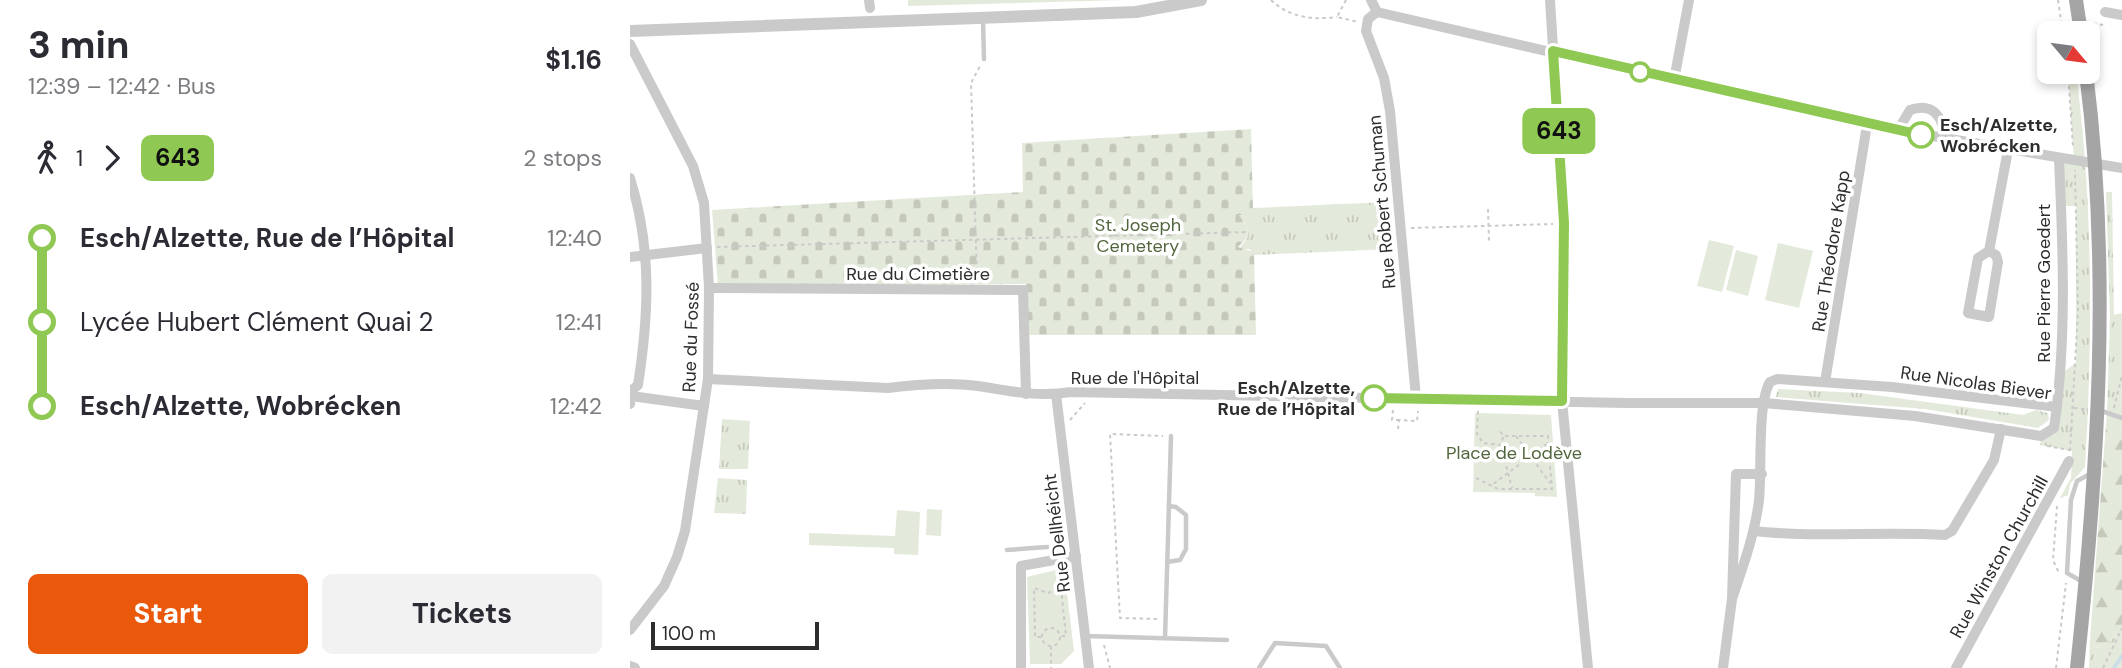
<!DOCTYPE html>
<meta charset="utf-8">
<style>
:root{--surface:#fff;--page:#f2f2f3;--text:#2b2b33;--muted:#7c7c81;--accent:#ea580c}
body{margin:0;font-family:"DM Sans",sans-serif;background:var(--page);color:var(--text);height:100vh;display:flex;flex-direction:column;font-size:26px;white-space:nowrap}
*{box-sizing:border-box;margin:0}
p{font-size:23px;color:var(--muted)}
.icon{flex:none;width:38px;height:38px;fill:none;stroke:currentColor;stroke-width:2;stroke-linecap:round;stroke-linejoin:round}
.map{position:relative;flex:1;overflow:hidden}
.sheet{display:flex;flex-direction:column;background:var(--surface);width:630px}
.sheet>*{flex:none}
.badge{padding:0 14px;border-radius:10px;font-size:24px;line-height:46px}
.needle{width:46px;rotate:119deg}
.controls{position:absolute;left:1407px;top:21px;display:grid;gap:14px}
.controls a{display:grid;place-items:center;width:63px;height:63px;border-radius:10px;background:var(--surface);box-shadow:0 4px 10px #0003;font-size:35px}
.scale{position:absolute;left:21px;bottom:18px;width:168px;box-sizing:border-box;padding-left:7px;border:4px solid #2d2d2d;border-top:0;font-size:19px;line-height:24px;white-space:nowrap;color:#2d2d2d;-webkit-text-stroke:5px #fff;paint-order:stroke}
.map>.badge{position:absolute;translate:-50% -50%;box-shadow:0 0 0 4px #fff}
.legs{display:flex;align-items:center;gap:10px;height:77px;padding:0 28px;font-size:23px}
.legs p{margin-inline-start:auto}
.summary{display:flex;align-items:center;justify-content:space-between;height:119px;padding:0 28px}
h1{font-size:38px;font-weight:700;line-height:52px}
.button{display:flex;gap:14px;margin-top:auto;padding:14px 28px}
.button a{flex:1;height:80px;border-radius:10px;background:var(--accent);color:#fff;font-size:28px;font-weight:700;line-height:80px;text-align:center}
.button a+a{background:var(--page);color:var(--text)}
ul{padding:0 28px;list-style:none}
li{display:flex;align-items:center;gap:24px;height:84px;font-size:26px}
li i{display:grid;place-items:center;width:10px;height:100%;margin:0 9px;background:currentColor}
li i::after{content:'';width:18px;height:18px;margin:-9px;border:5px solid;border-radius:50%;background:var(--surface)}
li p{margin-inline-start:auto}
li:first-child i{background:linear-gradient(#0000 50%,currentColor 0)}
li:last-child i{background:linear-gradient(currentColor 50%,#0000 0)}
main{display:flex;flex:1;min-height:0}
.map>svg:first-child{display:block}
</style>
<main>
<section class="sheet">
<div class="summary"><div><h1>3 min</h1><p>12:39 – 12:42 · Bus</p></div><b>$1.16</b></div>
<div class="legs"><svg class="icon" aria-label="walk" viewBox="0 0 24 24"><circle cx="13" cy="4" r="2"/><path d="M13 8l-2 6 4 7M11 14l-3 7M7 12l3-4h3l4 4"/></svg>1<svg class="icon" aria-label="forward" viewBox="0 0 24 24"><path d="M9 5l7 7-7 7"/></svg><b class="badge" style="background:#8fc853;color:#111">643</b><p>2 stops</p></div>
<ul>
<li><i style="color:#8fc853"></i><b>Esch/Alzette, Rue de l’Hôpital</b><p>12:40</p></li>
<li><i style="color:#8fc853"></i><span>Lycée Hubert Clément Quai 2</span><p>12:41</p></li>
<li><i style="color:#8fc853"></i><b>Esch/Alzette, Wobrécken</b><p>12:42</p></li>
</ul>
<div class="button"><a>Start</a><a>Tickets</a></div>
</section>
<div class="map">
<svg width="1492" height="668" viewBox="0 0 1492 668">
<defs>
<pattern id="grass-tufts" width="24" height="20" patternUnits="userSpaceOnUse" patternTransform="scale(1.75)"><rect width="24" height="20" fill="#e4eadb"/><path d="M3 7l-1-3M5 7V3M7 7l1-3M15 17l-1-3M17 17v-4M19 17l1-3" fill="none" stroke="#c4c9bc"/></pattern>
<pattern id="forest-firs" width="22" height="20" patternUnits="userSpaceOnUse" patternTransform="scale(1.75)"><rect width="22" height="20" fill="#e4eadb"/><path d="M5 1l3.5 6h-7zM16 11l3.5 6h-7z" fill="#c4c9bc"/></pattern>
<pattern id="cemetery-stones" width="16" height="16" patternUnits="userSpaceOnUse" patternTransform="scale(1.75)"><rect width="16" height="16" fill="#e4eadb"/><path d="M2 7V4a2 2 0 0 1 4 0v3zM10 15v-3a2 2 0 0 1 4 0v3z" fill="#c4c9bc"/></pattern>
</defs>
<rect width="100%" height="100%" fill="#fff"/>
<g fill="url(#grass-tufts)">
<path d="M1438,72H1446C1463,203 1463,335 1455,467L1440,484L1438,495L1430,498L1441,478L1442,451L1410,445L1411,436L1418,434L1429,375L1446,363V206H1431L1429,159L1444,161Z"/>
<path d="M1476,192H1482L1484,315L1492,313V418L1477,411L1480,318Z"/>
<path d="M758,202L761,249L624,255L620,249H609L618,237V227L609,215L623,211V208Z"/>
<path d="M1148,389L1230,393L1393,415L1406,410L1418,413L1419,420L1408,428L1295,409L1146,397Z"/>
<path d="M92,419L120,421L118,469H89Z"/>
<path d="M88,478L117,480L116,514L84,513Z"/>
<path d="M1492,633V668H1459L1460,639L1467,648Z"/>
</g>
<path fill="url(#forest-firs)" d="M1477,411L1492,418V633L1467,648L1460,639Z"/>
<path fill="url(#cemetery-stones)" d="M621,129L623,211L620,215H609L618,227V237L608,247L624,252L626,335H397L395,284L88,286L82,210L393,192L392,143Z"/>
<g fill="#e4eadb">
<path d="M278,0H495L278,6Z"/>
<path d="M1079,240L1104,246L1092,292L1067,286Z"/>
<path d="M1148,243L1183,251L1169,308L1135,300Z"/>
<path d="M1106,250L1128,256L1118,296L1096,290Z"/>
<path d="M845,413L921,415L927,497L905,496V493L843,492Z"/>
<path d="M297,509L312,510L311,536L296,535Z"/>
<path d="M267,510L290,512L288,555L264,554V548L179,545V533L265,536Z"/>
<path d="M434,568L444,651L431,664H400L397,577Z"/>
</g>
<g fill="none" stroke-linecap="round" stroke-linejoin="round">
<path stroke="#c8dde9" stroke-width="3.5" d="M1484,668L1492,656"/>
<g stroke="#cacaca" stroke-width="2" stroke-dasharray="3.5 3.5" stroke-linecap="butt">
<path d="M641,0C660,18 683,20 707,17"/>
<path d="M716,0L707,17L728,22"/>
<path d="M1428,0L1433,33"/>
<path d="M1463,23L1472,25L1473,22"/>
<path d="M1438,72L1443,147"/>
<path d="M858,209L859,241"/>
<path d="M781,228L923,224"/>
<path d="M87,247L618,232"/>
<path d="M347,278L341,83L350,66"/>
<path d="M1444,408L1455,409"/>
<path d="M1484,408L1492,375"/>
<path d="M763,410L762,420H769"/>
<path d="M848,411L847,434L853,443L870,445L874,436L868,429"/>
<path d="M440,420L455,403"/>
<path d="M768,429L769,420L787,421L788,411"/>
<path d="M875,436H918V443"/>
<path d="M886,436L920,483"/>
<path d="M871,446L882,488"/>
<path d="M1417,446L1439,450"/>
<path d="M1440,451L1448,311L1445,170"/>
<path d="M846,478L868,489H922L918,443L862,485"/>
<path d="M1427,506L1423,560L1429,573"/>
<path d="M527,619L490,618L480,434L533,436"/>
<circle cx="421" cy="637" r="9"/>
<path d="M411,637H405L404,588L418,593L431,588L436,636H430"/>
<path d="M474,645L480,668"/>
<path d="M421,646V668"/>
<path d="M1426,668L1436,583"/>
<path d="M1473,668L1492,628"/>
</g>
<g stroke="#cacaca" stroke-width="4.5">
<path d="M353,21L354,59"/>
<path d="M1469,410L1492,418"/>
<path d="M377,550L417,547"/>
<path d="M537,562L550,560L556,549V515L546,507L539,506"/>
<path d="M1451,581L1437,573L1441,500L1447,481L1460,474"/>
<path d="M455,636L597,640"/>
<path d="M535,638L541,436"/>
<path d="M629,668L645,643L696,646L710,668"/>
</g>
<g stroke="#cacaca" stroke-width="10">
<path d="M239,0L240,8"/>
<path d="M741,0L747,12"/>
<path d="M920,0L934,223L932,401L958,668"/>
<path d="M747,12L1237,125L1492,168"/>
<path d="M747,12L738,19L736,31L754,78L760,111L786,398"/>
<path d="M1475,12L1492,15"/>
<path d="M0,44L63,166L74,203L79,288L78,379L55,531L47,557L34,586L0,630"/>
<path d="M1044,80L1059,0"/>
<path d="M1268,130L1280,110C1303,102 1314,117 1314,139"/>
<path d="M0,178C22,249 19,313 8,385L1,391L0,404"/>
<path d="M1359,251L1366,255L1368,262L1359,317L1338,313L1348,258Z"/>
<path d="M1359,251L1378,150"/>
<path d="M0,257L77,248"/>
<path d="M79,288L393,290L396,394"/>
<path d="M78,379L258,388C289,384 324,382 355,387C384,392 411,397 441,392L996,403H1134L1285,416L1411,436L1424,428C1437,340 1433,248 1429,159"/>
<path d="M1195,382L1237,125"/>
<path d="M426,394L459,668"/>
<path d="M1,396L74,406"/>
<path d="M1124,531C1188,538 1251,531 1315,535L1322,531L1364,460L1371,429"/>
<path d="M1102,599C1113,566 1125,534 1129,500C1132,471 1127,403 1140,382L1147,379L1262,387L1427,407"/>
<path d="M0,666L5,668"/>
<path d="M391,668V566L446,556"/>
<path d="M1093,668L1102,599L1106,474H1132"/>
<path d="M1326,668L1439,461"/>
</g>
<path stroke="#cacaca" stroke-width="12" d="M0,31L506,12L571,0"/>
<g stroke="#a5a5a5" stroke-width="14">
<path d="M1446,0L1451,33"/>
<path d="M1447,668C1468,470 1481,270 1456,72"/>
</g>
</g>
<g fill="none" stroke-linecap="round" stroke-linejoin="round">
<g stroke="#fff" stroke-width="16">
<path id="line-1" d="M744,398L932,401L934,223L923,51L1291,135"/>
</g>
<use href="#line-1" stroke="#8fc853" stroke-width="10"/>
</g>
<g fill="#fff" stroke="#8fc853" stroke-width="3.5">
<circle cx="1010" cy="72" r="9"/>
<circle cx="1291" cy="135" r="12"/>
<circle cx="744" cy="398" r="12"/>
</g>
<g text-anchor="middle" stroke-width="7" stroke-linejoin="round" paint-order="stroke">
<g font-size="18" font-weight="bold" fill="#2d2d2d" stroke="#fff" text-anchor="start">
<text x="1310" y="131">Esch/Alzette,<tspan x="1310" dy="21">Wobrécken</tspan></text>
<text x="725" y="394" text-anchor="end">Esch/Alzette,<tspan x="725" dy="21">Rue de l’Hôpital</tspan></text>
</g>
<g font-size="18" fill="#2d2d2d" stroke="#fff">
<text transform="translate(752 202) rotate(-95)" y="6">Rue Robert Schuman</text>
<text transform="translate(1201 251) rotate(-81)" y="6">Rue Théodore Kapp</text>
<text x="288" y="280">Rue du Cimetière</text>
<text transform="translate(1414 283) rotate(-90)" y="6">Rue Pierre Goedert</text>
<text transform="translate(61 337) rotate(-88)" y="6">Rue du Fossé</text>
<text x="505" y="384">Rue de l'Hôpital</text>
<text transform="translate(1346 383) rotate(8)" y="6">Rue Nicolas Biever</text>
<text transform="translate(427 533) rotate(-97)" y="6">Rue Dellhéicht</text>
<text transform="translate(1369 557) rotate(-61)" y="6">Rue Winston Churchill</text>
</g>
<g font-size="18" fill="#52663d" stroke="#fff">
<text x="508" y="231">St. Joseph<tspan x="508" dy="21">Cemetery</tspan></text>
<text x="884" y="459">Place de Lodève</text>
</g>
</g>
</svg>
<div class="controls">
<a><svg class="needle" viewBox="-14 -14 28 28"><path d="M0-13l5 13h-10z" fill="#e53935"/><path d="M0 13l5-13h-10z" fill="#7c7c81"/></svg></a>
</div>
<div class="scale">100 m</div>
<b class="badge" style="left:929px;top:131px;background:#8fc853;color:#111">643</b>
</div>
</main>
